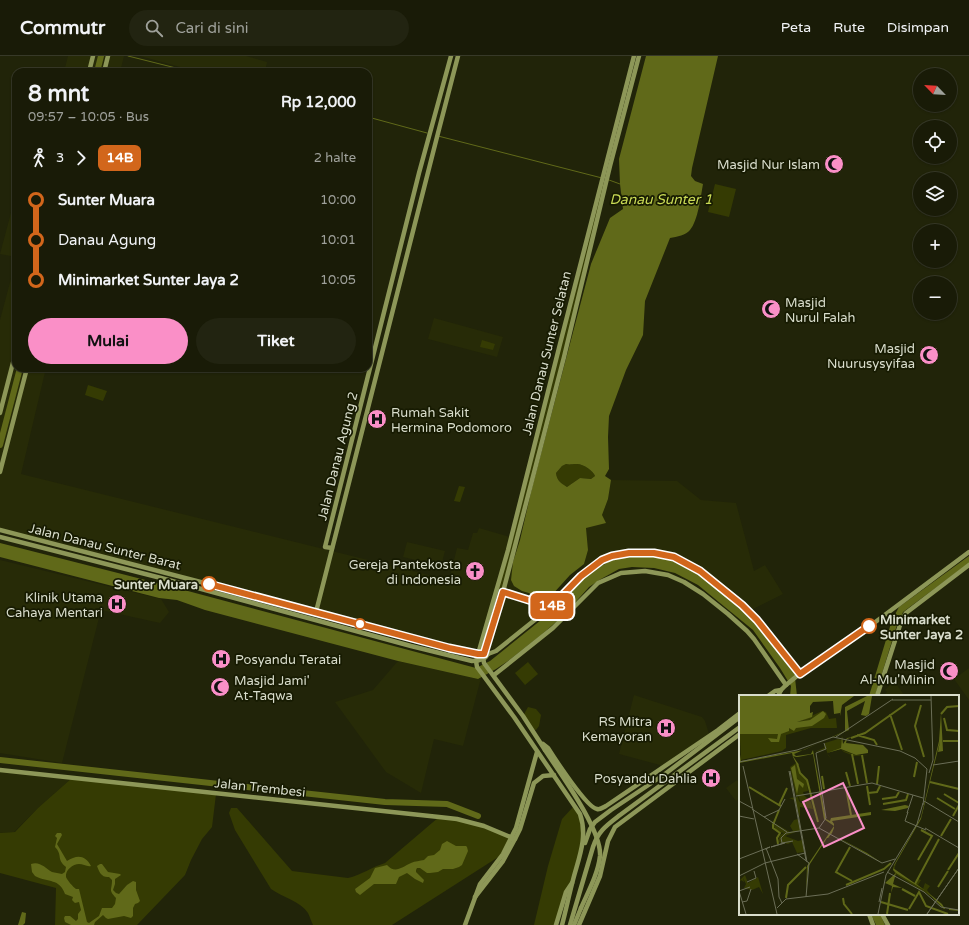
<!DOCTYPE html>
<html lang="id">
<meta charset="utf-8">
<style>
:root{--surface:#191b07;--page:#222411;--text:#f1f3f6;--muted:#9fa19b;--line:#373928;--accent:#fa8fc7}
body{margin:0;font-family:"Varela Round",sans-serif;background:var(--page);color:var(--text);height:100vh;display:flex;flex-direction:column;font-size:15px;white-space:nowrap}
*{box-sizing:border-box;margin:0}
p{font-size:13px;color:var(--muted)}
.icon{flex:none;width:22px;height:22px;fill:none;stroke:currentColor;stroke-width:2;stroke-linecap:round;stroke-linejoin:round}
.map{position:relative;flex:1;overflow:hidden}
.side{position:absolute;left:12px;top:12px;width:360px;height:304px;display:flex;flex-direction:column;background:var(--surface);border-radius:12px;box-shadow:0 1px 3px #0004,0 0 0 1px var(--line)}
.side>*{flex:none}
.badge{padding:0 8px;border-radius:6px;font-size:14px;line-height:26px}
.needle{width:26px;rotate:295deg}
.controls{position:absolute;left:913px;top:12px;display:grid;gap:8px}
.controls a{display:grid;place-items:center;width:44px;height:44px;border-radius:50%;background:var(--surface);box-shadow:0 1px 3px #0004,0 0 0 1px var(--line);font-size:20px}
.map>.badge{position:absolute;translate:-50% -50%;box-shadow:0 0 0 2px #fff}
.legs{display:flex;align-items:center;gap:6px;height:44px;padding:0 16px;font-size:13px}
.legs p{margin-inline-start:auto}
.summary{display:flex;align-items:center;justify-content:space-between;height:68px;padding:0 16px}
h1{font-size:22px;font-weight:800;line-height:30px}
.cta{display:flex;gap:8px;margin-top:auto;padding:8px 16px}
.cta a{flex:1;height:46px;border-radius:24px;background:var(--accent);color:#111;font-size:16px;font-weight:800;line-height:46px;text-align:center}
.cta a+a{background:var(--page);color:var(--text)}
ul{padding:0 16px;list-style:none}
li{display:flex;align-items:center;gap:14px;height:40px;font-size:15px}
li i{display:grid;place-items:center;width:6px;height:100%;margin:0 5px;background:currentColor}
li i::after{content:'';width:10px;height:10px;margin:-5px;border:3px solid;border-radius:50%;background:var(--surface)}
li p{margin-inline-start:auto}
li:first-child i{background:linear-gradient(#0000 50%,currentColor 0)}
li:last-child i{background:linear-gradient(currentColor 50%,#0000 0)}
header{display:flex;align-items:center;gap:24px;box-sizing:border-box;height:56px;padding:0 20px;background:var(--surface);border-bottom:1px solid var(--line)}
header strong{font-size:19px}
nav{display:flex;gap:22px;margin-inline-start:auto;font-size:14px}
.search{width:280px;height:36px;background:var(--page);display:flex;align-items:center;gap:10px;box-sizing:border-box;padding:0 14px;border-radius:22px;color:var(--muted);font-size:15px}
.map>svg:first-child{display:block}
</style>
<header>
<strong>Commutr</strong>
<div class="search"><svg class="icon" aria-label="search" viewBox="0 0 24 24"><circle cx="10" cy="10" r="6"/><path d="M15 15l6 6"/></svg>Cari di sini</div>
<nav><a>Peta</a><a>Rute</a><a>Disimpan</a></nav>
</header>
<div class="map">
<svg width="969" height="869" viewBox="0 0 969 869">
<rect width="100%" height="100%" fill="#212409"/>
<g fill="#272b07">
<path d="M68,0H124L120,16H64Z"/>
<path d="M140,0H246L267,6L265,16H198Z"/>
<path d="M16,138V201L0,198Z"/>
<path d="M16,204V312H46L21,418L449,524L457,492L468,494L473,477H477L479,472L520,484L513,506L522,535L547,542L541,557L495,593L474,592L464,593L0,472V264Z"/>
<path d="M434,262L503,281L497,301L428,283Z"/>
<path d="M611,424L677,425L701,444L736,447L754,515L765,509L783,538L747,556L701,518L639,500H625L615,502L584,520V508L588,494L586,472L602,459L608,443Z"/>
<path d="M407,486L445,495L441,510L403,501Z"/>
<path d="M0,504L161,543L169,556L160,567L101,554L62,707L0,697Z"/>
<path d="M398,605L478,623L481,622L463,690L434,683L421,737L386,716L335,646L373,634Z"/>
<path d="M969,612V644L954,623Z"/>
<path d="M894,625L905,640H883L887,636L885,634Z"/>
<path d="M634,639L702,661L705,665L709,678L661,711L660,709L619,698Z"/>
<path d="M0,714L72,722L38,752L14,776L0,777Z"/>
<path d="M737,724L740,728V742L736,745L726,732Z"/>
</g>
<g fill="#353b03">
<path d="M601,126L606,130L507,517L486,590H481L509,489Z"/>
<path d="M715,128L736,133L729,161L708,156Z"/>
<path d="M482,284L495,288L493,294L480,291Z"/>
<path d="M88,329L107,335L103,345L85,339Z"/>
<path d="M566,408C570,409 572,408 576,408C582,407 594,415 595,420L591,423L580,422L567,431C561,427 557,425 556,417L562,410Z"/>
<path d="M459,430L465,431L460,446L454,445Z"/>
<path d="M528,606L538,618L525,629L515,617Z"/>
<path d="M528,651L536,653L541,659L539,670L536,674L532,673L523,660Z"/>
<path d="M72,722L216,738L212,771L202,783L191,804L185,819L137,869H55L56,832L0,817V777L15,776L38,752Z"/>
<path d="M574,750L583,767L582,794L556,869H534L548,810L562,763Z"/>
<path d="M231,752H237L292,815L348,822C361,819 372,811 385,807L439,761L457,763L512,781L503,798L392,869H313C311,865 310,861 308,857C300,845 282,841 271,833L235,774L229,757Z"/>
</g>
<g fill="#606919" fill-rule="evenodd">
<path d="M646,0H718L692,112L691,120L695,125L703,128C701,139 698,165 690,174C686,179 677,181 670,182L645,245L643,279L626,314L609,360L608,381L609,413L605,420L611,424L608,443L602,459L606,467L586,472L588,494L584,508L570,519L551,540L547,542L539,540L522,535L514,530L511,524L513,506L520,484L532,432L591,208L610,162L623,153L620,128L619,103ZM566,408C570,409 572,408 576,408C582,407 594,415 595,420L591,423L580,422L567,431C561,427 557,425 556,417L562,410Z"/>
<path d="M0,487L173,531L476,612L490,605L541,564L584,520L615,502L625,500H653L679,506L701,518L747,556L772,582L796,617L792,626L795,622L797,640H790L791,630L780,612L753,574L698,529L675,517L654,512L632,511L619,513L601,523L589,531L564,559L541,579L508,605L496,613L478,623L398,605L205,554L177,544L159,542L0,501Z"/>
<path d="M969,500V507L903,556L896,572L875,640H869L892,564L899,551Z"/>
<path d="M57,777H61L62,779L57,788L67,805C76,799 85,798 91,810C87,811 83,808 79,808C73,808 65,814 66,821C67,824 73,831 76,833H79L87,866L89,867L99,860L102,852H112L115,848L116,842C108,833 112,835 112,824L109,821C102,822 99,816 97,810L100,808H102L108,816L120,818L121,819L115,823V828L113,834L116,837L119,838L127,829L133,825L136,826V834L140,845L138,847L135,848L133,852V860L131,862L124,860L108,863L106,862L103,859L95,866L94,869H71L65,866L64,862L65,860H70L76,865L78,863V858L81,854L79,846L75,847L72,844L73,841L65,838C59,822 49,827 35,820L32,816L31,808C40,805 45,812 52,816C55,817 59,817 62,818L65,816L66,811C56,803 63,799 55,791L57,782L55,780Z"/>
<path d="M447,785L456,790H466L467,791L468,795L462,809L459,811L453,813H443L438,816L430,817H427L420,812H417L416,814V816L424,824L423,827L415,823L407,817L399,821L396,828H374L360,839L356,836L355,833L370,822L375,812L387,809C395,818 402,811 411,807C415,805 420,805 424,804L428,800L434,799L440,794L442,788Z"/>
<path d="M22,856L26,857L25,867L23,869H18Z"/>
<path d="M871,858H880L885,869H876Z"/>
</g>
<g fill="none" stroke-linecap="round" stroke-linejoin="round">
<g stroke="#606919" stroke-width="1">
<path d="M128,0L192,16"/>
<path d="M368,61L427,77"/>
<path d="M438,80L602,122"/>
<path d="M609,124L620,128"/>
</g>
<g stroke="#606919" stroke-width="6">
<path d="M97,16L101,0"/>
<path d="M0,389L20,312"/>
<path d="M0,704L385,746L447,748L478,760"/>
</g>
<g stroke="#8d9758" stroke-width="4.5">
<path d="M89,16L93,0"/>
<path d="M104,16L108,0"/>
<path d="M0,357L16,295"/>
<path d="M0,416L27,312"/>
<path d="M0,474L478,598H488L496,595L551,551L581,520L602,504L612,500L624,497H654L674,501L700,515L742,549L757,564L800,619"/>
<path d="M0,481L161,522L411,590L472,605C479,605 485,604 488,598"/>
<path d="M332,492L325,491L419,117L451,0"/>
<path d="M316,556L437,81L458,0"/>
<path d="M494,619L553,572L598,527L621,517L645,515L668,519L684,526L703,538L728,558L747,575L754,583L786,629"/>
<path d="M768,640L775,635L781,634"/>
<path d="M778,640L781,634L786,629L797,620L866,573L969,496"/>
<path d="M877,640L902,563L906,557L969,509"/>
<path d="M543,688L548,692C555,703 587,752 597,753C600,754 604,751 606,750L718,674L740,657"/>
<path d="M545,694L523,660L484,607L483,601L503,536L564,301L610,110L639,0"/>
<path d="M0,714L439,761L457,763L484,770L515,783"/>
<path d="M585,787L590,773L595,766L611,754L665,718L740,661"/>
<path d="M475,841L503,805L515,783L520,773L534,727L543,720L554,719"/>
<path d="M869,858L873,869"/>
<path d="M882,858L888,869"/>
<path d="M465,869L480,828L503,798L516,772L537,696"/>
<path d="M556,869L566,836L572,827"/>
<path d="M562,869C566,854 569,839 573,824C579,801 588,781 580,758L514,661L477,611L476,605L508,494L560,288L634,0"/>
<path d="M570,869L593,791C598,775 607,769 620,759L740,671"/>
<path d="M574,869L581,852"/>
<path d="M579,869L600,820L608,785L615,771L740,678"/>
</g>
<path stroke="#8d9758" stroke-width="4.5" d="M545,694C560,717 602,774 600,800C598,818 588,836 581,852"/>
</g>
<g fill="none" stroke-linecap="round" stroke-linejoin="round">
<g stroke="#fff" stroke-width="9">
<path id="line-1" d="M209,528L449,592L478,598H484L503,536L551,551L581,520L602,504L612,500L629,497H654L674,501L700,515L742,549L757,564L800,618L869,570"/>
</g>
<use href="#line-1" stroke="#d2661b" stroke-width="6"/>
</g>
<defs>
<g id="mosque-disc" transform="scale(1)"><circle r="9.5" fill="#fa8fc7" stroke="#171b02"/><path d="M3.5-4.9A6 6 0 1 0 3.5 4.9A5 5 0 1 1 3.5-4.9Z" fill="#111"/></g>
<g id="hospital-disc" transform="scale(1)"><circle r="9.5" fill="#fa8fc7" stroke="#171b02"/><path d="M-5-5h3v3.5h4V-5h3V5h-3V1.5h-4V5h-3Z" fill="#111"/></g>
<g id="church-disc" transform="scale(1)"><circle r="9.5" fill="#fa8fc7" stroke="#171b02"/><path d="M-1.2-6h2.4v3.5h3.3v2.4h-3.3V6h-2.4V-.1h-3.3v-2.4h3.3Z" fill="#111"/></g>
</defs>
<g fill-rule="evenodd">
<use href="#mosque-disc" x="834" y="108"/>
<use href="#mosque-disc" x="771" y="253"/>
<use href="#mosque-disc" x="929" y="299"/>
<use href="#hospital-disc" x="377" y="363"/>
<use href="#church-disc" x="475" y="515"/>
<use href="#hospital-disc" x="117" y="548"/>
<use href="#hospital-disc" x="221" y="603"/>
<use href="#mosque-disc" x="949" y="615"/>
<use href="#mosque-disc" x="220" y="631"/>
<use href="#hospital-disc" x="666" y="672"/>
<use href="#hospital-disc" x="711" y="722"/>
</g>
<g fill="#fff" stroke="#d2661b" stroke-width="2">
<circle cx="209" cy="528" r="7"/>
<circle cx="360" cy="568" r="5"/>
<circle cx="869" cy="570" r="7"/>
</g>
<g text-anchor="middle" stroke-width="3.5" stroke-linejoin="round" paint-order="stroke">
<g font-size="13" fill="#d9ddcc" stroke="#171b02" text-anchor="end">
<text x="820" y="113">Masjid Nur Islam</text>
<text x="785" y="251" text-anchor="start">Masjid<tspan x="785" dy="15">Nurul Falah</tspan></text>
<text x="915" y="297">Masjid<tspan x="915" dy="15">Nuurusysyifaa</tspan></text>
<text x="391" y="361" text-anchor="start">Rumah Sakit<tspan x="391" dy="15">Hermina Podomoro</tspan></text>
<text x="461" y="513">Gereja Pantekosta<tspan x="461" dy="15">di Indonesia</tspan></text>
<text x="103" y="546">Klinik Utama<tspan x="103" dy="15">Cahaya Mentari</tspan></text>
<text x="235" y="608" text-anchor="start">Posyandu Teratai</text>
<text x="935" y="613">Masjid<tspan x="935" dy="15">Al-Mu'Minin</tspan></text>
<text x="234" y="629" text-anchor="start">Masjid Jami'<tspan x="234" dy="15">At-Taqwa</tspan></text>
<text x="652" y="670">RS Mitra<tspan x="652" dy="15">Kemayoran</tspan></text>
<text x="697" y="727">Posyandu Dahlia</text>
</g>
<g font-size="13" fill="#d9ddcc" stroke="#171b02">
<text transform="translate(546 297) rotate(-76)" y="5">Jalan Danau Sunter Selatan</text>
<text transform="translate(337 400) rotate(-76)" y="5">Jalan Danau Agung 2</text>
<text transform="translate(105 490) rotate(14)" y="5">Jalan Danau Sunter Barat</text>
<text transform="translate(260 731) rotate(6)" y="5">Jalan Trembesi</text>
</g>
<g font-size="13" font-weight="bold" fill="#d9ddcc" stroke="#171b02" text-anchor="end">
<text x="198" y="533">Sunter Muara</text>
<text x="880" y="568" text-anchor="start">Minimarket<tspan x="880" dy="15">Sunter Jaya 2</tspan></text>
</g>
<g font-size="14" font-style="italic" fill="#c9da55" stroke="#171b02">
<text x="661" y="148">Danau Sunter 1</text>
</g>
</g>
<g transform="translate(739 639)">
<rect width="220" height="220" fill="#212409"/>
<path d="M83,16L87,17L90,24L97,23L98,33H72L47,40V53L43,56L2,65L0,25L59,27ZM99,44L103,45L102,53L105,56L117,60H129L115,61L105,57L102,54L88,58L93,65L89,60L87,54L75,57L85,53L86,48ZM57,68L61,79L68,86L69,96L64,97L65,100L72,107L74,114L61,112V123L55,105L50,103L59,102L60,106L62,108H67L66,105L61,106L60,102L57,101L51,72ZM59,124L62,135L46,141L59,146L72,143L64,145L65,157L58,158L53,147L49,149L39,147L41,140L45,138L38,136L32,127L35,126L36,130L38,127L37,129L51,137L54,136L51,131L55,125ZM157,168L155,176L177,189L179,184L182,185L179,190L184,194L186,188L191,191L188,195L193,202L156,179L154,173ZM6,180L9,188L19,182L24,199L20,192L13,195L5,193L7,189L4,183L5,187L2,185L0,188V183L1,185Z" fill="#353b03"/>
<path d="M0,1H115L103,10L101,21V18L95,19L94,6L74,7L71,11V18L74,17L73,22L58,27L71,25L84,16L87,19L85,23L73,31L57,33L55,36L50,33V36L42,39L40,47H32L29,43L38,44L39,39H0ZM128,1H133L130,19L127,21L122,20L126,6L108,16L110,35L55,59L57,61L72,59L74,55L87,124L91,126L92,123L132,117V120L93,126L95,129V133L93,138L89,143L98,142L128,158L143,168L151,166L143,168L98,142L88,143L69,172L67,201L68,171L95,131L85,124L74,59L59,62H57L54,61L60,70L57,68L51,72L57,68L54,62L53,58L0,68V53L2,66L65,55L106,36V12ZM202,18L204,56L199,57L201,46L182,124L154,173L187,196L203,209L206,214H217L220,216L210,215V219V214H205L187,196L157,178L154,189L163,193L154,192L152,198L153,191L146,188L157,178L154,175L155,170L182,122L200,46ZM111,36L103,41L104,49L108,43L114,42L108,44L107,48L124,50L129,55V58L117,60L102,54L88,58L102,53L103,41ZM56,70L58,84L65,89L64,93L60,89L58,99L52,73ZM166,110L170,111L169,113L156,116L142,115Z" fill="#606919"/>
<path fill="none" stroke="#606919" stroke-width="2" d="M182,10L176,31L185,62M151,19L163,55M202,19L208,12L220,11M205,23L208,35L220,36M118,40L135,45L138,50M112,43L126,38L167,9M204,46H220M113,59L119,89M123,60L128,88M58,68L61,78L68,85L79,127M107,77L111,91M83,81L85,94M175,82L178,67M191,87L220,94M138,89L140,71M128,91L131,110M10,92L40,110M107,93L112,120M129,98L138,97L141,91M205,99L220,108M198,103L216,114M143,104L157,102L160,97M144,109L167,105L169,99M42,111L40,110L48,93M214,121L220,110M202,141L212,124M39,149L38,143L41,138L34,133V130L40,115M111,152L97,177L113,186M179,165L193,141L182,135M209,175L220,158M176,189L200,144M107,190L145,174L152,168M199,192L209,176M163,194L176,201M47,203L49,190L67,172M104,203L105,209L113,219M142,207L169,215M170,214L180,197L187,211L209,219M148,219L151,198"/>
<path fill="none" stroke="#6b6e57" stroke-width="1" d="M153,5H192M97,42L154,4M77,58L87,54L85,48M0,67L58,55L94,42L161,56L176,63L188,74L184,110M194,70L220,66M4,71L38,219M50,76L67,165M51,76L68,167M190,78L194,65L192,1M57,101L133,88L184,103M0,106L13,113M185,106L220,127M13,114L48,137M169,117L166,126L187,135M168,118L174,100M0,121L15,124M25,122L40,115L46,104M80,133L143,168L156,164M186,133L220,153M54,146L43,148L42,143L47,138L80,133L87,123L77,58M45,148L32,152L46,148M27,153L39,184L40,202L43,208M58,159L70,168L67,202M0,164L31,152L26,154M148,177L185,197L202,212L220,215M0,181L26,168L66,158M8,187L17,183L15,176M3,207L8,206L12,194M140,207L143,193M38,213L47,204L89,199L145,177M7,219L0,196L11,192M139,219L147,180L178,129L184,108M188,219L220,173M188,219L220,173"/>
<path fill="#fa8fc7" fill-opacity="0.15" stroke="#fa8fc7" stroke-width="2" d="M104,88L125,133L85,152L64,107Z"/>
<rect width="220" height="220" fill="none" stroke="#d9ddcc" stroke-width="2"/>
</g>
</svg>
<div class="controls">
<a><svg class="needle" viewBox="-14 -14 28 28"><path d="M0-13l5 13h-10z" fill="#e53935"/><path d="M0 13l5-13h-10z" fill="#9fa19b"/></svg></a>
<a><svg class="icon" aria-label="locate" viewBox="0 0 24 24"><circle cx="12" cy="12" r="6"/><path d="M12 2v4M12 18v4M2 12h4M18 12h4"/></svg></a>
<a><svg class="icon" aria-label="layers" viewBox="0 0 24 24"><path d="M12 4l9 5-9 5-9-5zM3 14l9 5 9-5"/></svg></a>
<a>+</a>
<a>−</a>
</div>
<b class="badge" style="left:552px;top:550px;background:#d2661b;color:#fff">14B</b>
<section class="side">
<div class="summary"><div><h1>8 mnt</h1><p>09:57 – 10:05 · Bus</p></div><b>Rp 12,000</b></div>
<div class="legs"><svg class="icon" aria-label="walk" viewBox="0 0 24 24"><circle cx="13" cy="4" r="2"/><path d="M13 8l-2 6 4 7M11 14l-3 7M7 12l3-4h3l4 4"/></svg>3<svg class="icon" aria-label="forward" viewBox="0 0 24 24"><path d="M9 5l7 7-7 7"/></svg><b class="badge" style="background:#d2661b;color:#fff">14B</b><p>2 halte</p></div>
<ul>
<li><i style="color:#d2661b"></i><b>Sunter Muara</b><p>10:00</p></li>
<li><i style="color:#d2661b"></i><span>Danau Agung</span><p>10:01</p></li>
<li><i style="color:#d2661b"></i><b>Minimarket Sunter Jaya 2</b><p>10:05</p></li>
</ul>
<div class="cta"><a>Mulai</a><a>Tiket</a></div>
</section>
</div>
